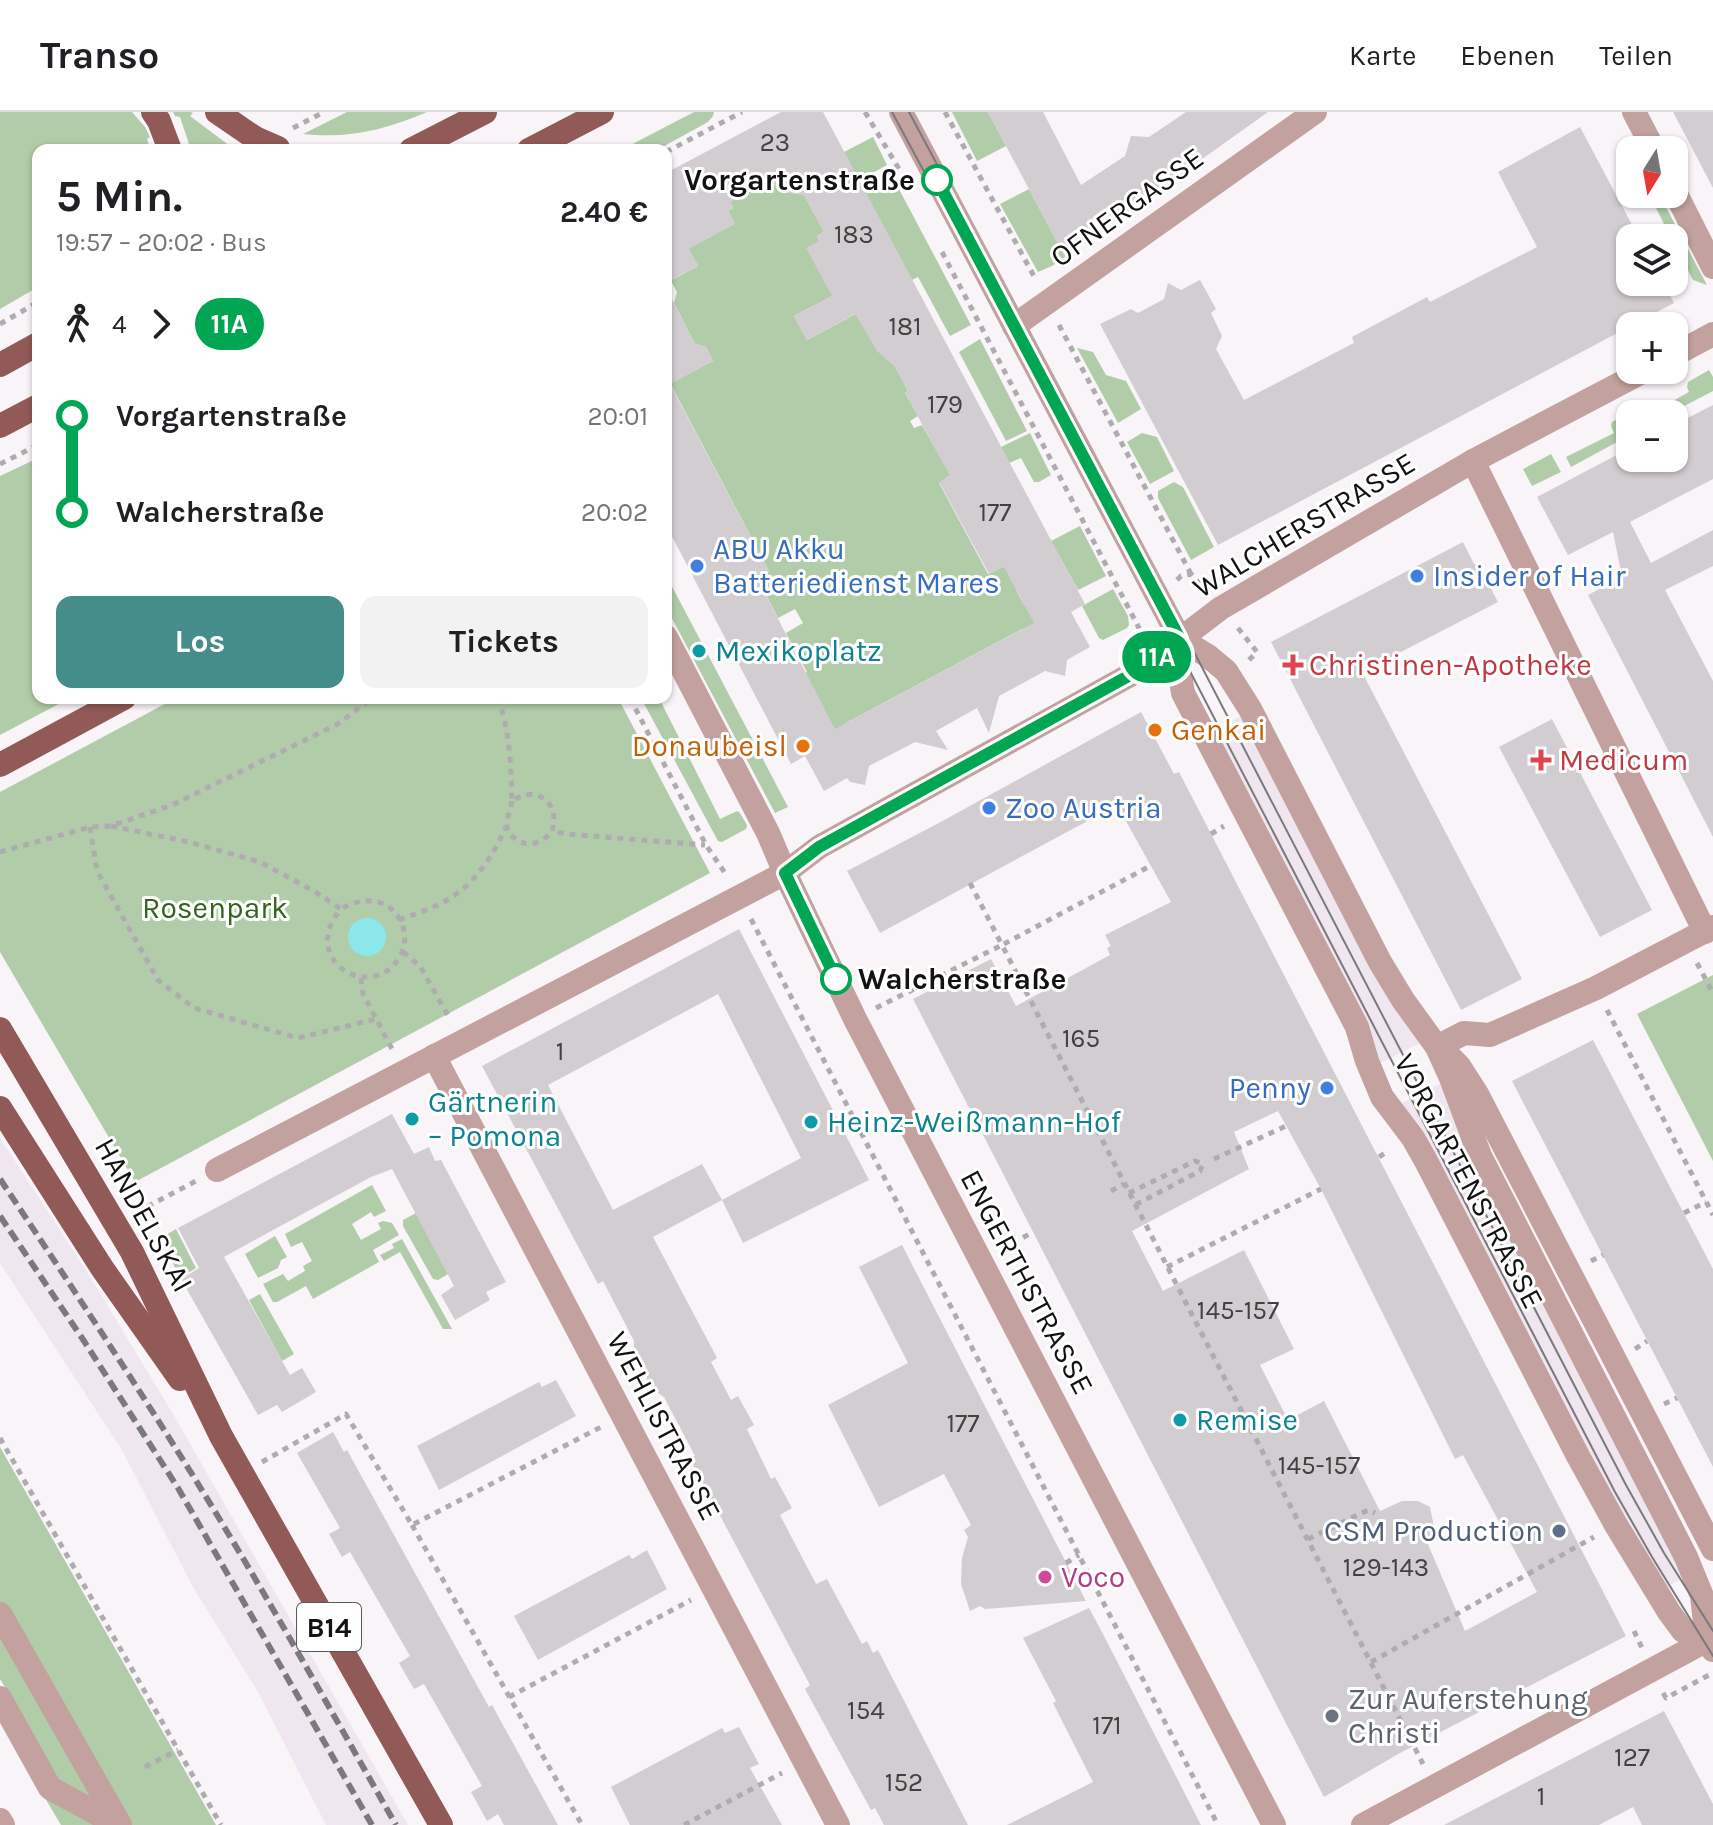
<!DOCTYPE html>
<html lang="de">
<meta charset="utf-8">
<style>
:root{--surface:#fff;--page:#f2f2f2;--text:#202124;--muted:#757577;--line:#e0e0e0;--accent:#458d8a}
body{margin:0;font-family:Karla,sans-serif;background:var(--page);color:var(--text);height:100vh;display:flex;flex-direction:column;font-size:30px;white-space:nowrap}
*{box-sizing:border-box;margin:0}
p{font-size:26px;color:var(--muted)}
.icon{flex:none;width:44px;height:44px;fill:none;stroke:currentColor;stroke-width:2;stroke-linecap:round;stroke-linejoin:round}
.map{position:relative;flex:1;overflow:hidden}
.drawer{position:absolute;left:32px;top:32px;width:640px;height:560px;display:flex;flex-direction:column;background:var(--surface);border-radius:16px;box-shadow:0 2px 6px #0004}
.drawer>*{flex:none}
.badge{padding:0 16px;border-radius:26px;font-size:28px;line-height:52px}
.needle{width:52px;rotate:191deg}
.buttons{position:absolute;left:1616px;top:24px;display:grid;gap:16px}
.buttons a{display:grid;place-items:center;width:72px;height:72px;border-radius:16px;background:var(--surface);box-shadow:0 2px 6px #0004;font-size:40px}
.map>.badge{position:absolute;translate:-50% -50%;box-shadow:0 0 0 4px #fff}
.legs{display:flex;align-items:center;gap:12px;height:88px;padding:0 24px;font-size:26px}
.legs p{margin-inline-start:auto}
.head{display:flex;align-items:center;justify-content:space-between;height:136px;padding:0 24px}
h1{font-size:44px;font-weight:700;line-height:60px}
.cta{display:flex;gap:16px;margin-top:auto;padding:16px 24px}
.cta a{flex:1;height:92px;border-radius:16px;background:var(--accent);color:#fff;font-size:32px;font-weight:700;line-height:92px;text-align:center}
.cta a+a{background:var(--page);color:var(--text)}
ul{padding:0 24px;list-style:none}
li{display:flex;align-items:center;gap:28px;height:96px;font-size:30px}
li i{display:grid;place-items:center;width:12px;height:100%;margin:0 10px;background:currentColor}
li i::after{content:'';width:20px;height:20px;margin:-10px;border:6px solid;border-radius:50%;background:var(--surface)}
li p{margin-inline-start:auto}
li:first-child i{background:linear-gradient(#0000 50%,currentColor 0)}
li:last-child i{background:linear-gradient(currentColor 50%,#0000 0)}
header{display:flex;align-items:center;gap:48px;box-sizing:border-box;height:112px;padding:0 40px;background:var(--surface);border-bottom:2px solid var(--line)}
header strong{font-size:38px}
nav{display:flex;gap:44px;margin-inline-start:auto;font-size:28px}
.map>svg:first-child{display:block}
</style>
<header>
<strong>Transo</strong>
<nav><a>Karte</a><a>Ebenen</a><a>Teilen</a></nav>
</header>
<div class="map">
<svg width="1713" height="1713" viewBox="0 0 1713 1713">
<rect width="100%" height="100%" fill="#f8f4f8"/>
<g fill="#efe6ef">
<path d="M1243,603L1422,930L1377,953L1224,639L1216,617Z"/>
<path d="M1445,969L1684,1466L1663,1477L1398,993Z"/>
<path d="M0,1026L89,1163L173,1302L408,1713H326L257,1578L193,1475L122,1338L0,1151Z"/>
</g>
<g fill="#b1cca8">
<path d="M0,0H132L145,15L150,25L147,27L150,38H38V175L0,197Z"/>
<path d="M173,0H191L193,1L190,4L234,37L191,38L180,5L175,4Z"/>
<path d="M347,0H427C385,18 348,27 303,22Z"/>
<path d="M694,0H714L713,4L708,10L657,38H621Z"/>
<path d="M952,0H988L1006,34L977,49Z"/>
<path d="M873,25L887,53L859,68L844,40Z"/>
<path d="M892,64L971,213L950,224L918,165L912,168L864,78Z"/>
<path d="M776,65L774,72L779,79L791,81L797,78L799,73L824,120L817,124L819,129L859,170L794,204L807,228L865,197L908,279L905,281L918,304L910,309L914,316L922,313L939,343L952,362L939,371L988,462L1009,452L1017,480L1023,491L1042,515L1022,517L846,611L833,626L800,564L807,560L786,521L803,511L795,497L778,506L757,466L769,459L670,271L666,259L673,270L713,249L706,235L695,232L674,191L677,180L671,169L666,171V153L674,167L698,154L678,117L735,112L728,99L730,89Z"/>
<path d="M1029,77L1065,145L1052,154L1038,160L1000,92Z"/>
<path d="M1649,82H1659L1707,173L1693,168L1674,131V126H1671Z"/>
<path d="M980,227L1027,319L1006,329L959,240Z"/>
<path d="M1077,236L1093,240L1106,263L1126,269L1141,297L1118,311Z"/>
<path d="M1709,258L1713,265V279L1669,302H1649L1689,280L1687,275L1688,270Z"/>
<path d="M1625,303L1630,305V323L1571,355L1566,345L1614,321L1611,314L1612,310Z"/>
<path d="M1030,321L1051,363L1039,370H1034L1021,346L1009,351L1001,335Z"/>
<path d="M1142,321L1157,325L1174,359L1150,372L1127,330Z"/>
<path d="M1551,342L1561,360L1532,374L1523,357Z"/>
<path d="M38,346V586H70L0,623V364Z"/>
<path d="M1174,370L1183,375L1214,435L1191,448L1158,386V379Z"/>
<path d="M1080,414L1106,464L1078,478L1051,429Z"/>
<path d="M666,463L788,695L775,701L666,495Z"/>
<path d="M1113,477L1128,504L1129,513L1127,516L1103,528L1099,526L1082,494Z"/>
<path d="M176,586H618L710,761L135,1070L0,840V680Z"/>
<path d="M641,586H659L720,707L737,699L740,701L747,713L746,717L722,730L718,729Z"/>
<path d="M1713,863V1049L1637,902Z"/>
<path d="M372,1073L386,1099L374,1105L371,1100L352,1112L361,1128L381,1117L378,1111L383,1109L392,1111L399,1123L373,1138L379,1150L313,1187L306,1174L277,1190H273L263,1172L283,1162L288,1169L305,1159L303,1154L312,1149L302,1130L291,1135L285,1122Z"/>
<path d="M416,1101L448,1162L438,1168L433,1167L403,1114V1108Z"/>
<path d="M176,1117L196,1156L181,1165L160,1130L161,1126Z"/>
<path d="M275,1124L287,1145L281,1148L278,1156L258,1166L245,1142Z"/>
<path d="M402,1127L452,1217H443L400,1140L384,1149L380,1143L394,1136L392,1132Z"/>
<path d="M260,1182L294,1242L282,1249L249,1188Z"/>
<path d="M0,1335L216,1713H61L42,1681L8,1580L0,1567Z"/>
</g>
<circle fill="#8be7ea" cx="367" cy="825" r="19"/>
<g fill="#d1cdd1" fill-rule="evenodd">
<path d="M781,0H823L1085,492L1071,500L1090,535L1067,548L1065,564L1045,559L999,584L989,621L977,596L936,619L948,638L915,630L869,654L865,673L850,670L847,666L824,679L805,644L791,652L666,413V176L695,232L706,235L713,249L670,272L769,459L757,466L835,617L1034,511L1004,455L989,462L939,370L950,364L905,281L908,279L895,255L877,239L855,202L807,228L794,204L832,184L806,136L819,129L817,124L824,120L805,84L779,79L772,68L731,90L734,96L728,99L735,112L689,137L698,154L666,171V61Z"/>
<path d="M988,0H1043L1081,73L1125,44L1131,24L1149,25L1186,0H1268L1065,145Z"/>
<path d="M1673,0H1713V76Z"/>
<path d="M1580,15L1639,126H1630V170H1663L1674,191L1218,433L1100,212L1131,197L1138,201L1164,187L1168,171L1181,178L1200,168L1216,197L1211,201L1222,224L1216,237L1244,288L1354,231L1352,225L1427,185L1430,190L1537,135L1498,60Z"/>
<path d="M1713,293V367L1630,410L1651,451L1713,418V454L1665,478L1713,569V725L1588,483L1622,465L1613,420L1568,443L1537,385L1630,336V346H1674V313Z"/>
<path d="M1463,430L1474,452H1478L1498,490L1362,560L1522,867L1461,898L1271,530Z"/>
<path d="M1141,600L1174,662L1179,660L1626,1524L1400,1641L1324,1685L913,887L991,847L1016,894L1110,843L1107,836L1111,834L1105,823L1171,790L1117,693L880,821L847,759L937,712ZM1278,999L1321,1077L1455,1347L1463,1343L1537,1480L1465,1519L1427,1430L1434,1415L1430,1395L1418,1389H1402L1380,1399L1324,1289L1288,1308L1260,1253L1294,1237L1244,1138L1163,1179L1132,1119L1249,1057L1234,1020Z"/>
<path d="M1552,607L1652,798L1600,825L1499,635Z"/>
<path d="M739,817L869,1068L743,1131L722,1088L653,1125L717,1246L711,1250L731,1288L738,1284L754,1313L747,1317L771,1367L775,1365L792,1396L780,1403L816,1472L827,1467L862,1532L867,1529L873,1541L878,1538L968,1713H884L875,1696L871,1698L805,1577L810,1573L690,1347L695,1344L664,1285L647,1274V1264L642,1253L633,1248L634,1229L603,1169L598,1172L482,954ZM718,882L801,1046L722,1088L702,1052L613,1098L548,973Z"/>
<path d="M1593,928L1713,1157V1355L1512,969Z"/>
<path d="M392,1002L414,1042L429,1035L435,1049L441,1048L506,1170L486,1180L490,1188L455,1208L441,1183L454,1174L392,1057L371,1065L273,1118L224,1145L290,1263L302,1256L316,1280L282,1300L277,1293L258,1303L181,1167L199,1156L178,1116Z"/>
<path d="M902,1133L1004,1331L1086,1489L985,1497L980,1494L970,1499L961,1472L962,1446L968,1425L964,1418L971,1413L944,1362L879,1395L828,1293L908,1251L859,1155Z"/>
<path d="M556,1268L576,1304L439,1378L417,1334L539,1270L542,1275Z"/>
<path d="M333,1320L344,1340L347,1338L489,1595L492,1593L558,1713H504L498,1702L487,1709L471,1680L482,1674L424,1572L414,1577L399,1551L410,1544L350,1440L342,1445L329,1422L340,1416L297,1341Z"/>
<path d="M647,1438L667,1477L538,1548L514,1504L629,1443L632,1447Z"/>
<path d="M1089,1496L1103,1522L1201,1713H1007L1093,1670L1053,1591L1056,1589L1023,1526Z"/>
<path d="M1664,1599L1713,1692V1713H1642L1633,1695L1599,1713H1444Z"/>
<path d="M739,1615L759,1652L750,1656L782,1713H630L611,1675L722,1616L725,1621Z"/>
</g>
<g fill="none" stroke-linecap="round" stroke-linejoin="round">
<g stroke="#afacaf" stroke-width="5" stroke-dasharray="6 6" stroke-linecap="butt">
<path d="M865,0L899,57"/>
<path d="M945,0L1036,168"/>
<path d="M293,16L324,0"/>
<path d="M666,40L742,0"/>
<path d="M942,140L1139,516L1137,526"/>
<path d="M0,212L38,190"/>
<path d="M1059,213L1191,462"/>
<path d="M0,352L38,333"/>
<path d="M1177,468L1181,464L1191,462L1205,478"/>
<path d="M1238,516L1257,540L1249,548"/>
<path d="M498,586C510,619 511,654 512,689C537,672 561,691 552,719L567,722L705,733"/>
<path d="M630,586L706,733L727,764"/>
<path d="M512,689C511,696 506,707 507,714C507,718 510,723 513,725C526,737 542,732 552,719"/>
<path d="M111,714L189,730L260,750L314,779L341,797C297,848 373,893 400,844C405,835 406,825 403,814C393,786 364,783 341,797"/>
<path d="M90,715L97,759L158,868L194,896L298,926L376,907"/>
<path d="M1211,722L1224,714"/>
<path d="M0,740L90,715L111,714L172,693L338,612L372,586"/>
<path d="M970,771L1002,833L1152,753"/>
<path d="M751,807L1218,1713"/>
<path d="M399,808C415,802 432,797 447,788C476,771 492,745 506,715"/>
<path d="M403,840L420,854L450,907"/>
<path d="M1697,851L1713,881"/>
<path d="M361,866L363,882L392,937"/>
<path d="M876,896L1002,833L1423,1652"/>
<path d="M1607,898L1713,1103"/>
<path d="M1379,1045L1388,1039"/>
<path d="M1214,1047L1286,1014"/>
<path d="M1111,1079L1124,1072"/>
<path d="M1129,1081L1195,1049L1203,1052L1200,1059L1135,1093"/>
<path d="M137,1100L196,1069"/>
<path d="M1684,1101L1706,1090"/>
<path d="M1002,1137L1033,1120"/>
<path d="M1591,1149L1603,1143"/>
<path d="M1167,1155L1321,1077"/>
<path d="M1635,1237L1647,1229"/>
<path d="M1664,1292L1677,1286"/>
<path d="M0,1326L221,1713"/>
<path d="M262,1350L346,1302L412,1413L601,1315"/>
<path d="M412,1413L582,1713"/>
<path d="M1308,1427L1368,1398L1375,1401"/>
<path d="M1066,1451L1079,1443"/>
<path d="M1634,1519L1642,1536"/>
<path d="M1371,1550L1594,1425"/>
<path d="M1663,1581L1666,1586L1709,1563"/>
<path d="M509,1585L691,1488"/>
<path d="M145,1655L178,1638"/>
<path d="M684,1713L782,1661"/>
</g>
<g stroke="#c2a19e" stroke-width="24">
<path d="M901,0L1180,527L1208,544L1226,559L1250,597L1380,850L1403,888L1437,935L1451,966L1480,1044L1686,1445L1702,1484L1707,1529L1713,1538"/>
<path d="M1634,0L1654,38"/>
<path d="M1674,78L1713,155"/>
<path d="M1014,214L1315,0"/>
<path d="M1674,243L1713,222"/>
<path d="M1473,349L1705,820"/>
<path d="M666,525L768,721L785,761L855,907L1274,1713"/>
<path d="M1180,527V562L1183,581L1357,915L1367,949L1382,985L1413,1026L1426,1049L1578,1344L1616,1413L1669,1500L1683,1519L1707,1529"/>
<path d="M1437,935L1464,921L1490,923L1596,876L1713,815"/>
<path d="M434,944L838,1713"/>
<path d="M1451,946L1459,954L1477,982L1713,1437"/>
<path d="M217,1058L785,761L819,735L1141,557L1221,496L1473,349L1646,258"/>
<path d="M0,1502L120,1713"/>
<path d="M0,1586L50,1676L118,1713"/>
<path d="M0,1708L3,1713"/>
<path d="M1363,1713L1713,1525"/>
</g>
<g stroke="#925a56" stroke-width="24">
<path d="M153,0L159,9L170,38"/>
<path d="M217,0L255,26"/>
<path d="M411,38L485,0"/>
<path d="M529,38L602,0"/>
<path d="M0,253L38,232"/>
<path d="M0,314L38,294"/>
<path d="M0,653L124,586"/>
<path d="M0,917L132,1140L221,1324L441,1713"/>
<path d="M0,996L102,1156L180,1267"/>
</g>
<g stroke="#7b797b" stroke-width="2">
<path d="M892,0L1121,426L1615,1380L1652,1445L1713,1544"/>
<path d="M909,0L1079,318L1626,1373L1664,1441L1713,1519"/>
</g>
<g stroke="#7b797b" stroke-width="6" stroke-dasharray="12 6" stroke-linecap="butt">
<path d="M0,1067C66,1166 132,1266 195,1367C265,1480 330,1597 396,1713"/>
<path d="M0,1104L84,1229L178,1376L372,1713"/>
</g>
<path stroke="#925a56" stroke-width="24" d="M255,26L278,36"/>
</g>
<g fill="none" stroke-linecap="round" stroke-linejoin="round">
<g stroke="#fff" stroke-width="18">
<path id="line-1" d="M836,867L785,761L819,735L1141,557L1180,527L937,68"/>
</g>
<use href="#line-1" stroke="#00a651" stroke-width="12"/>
</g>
<g fill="#fff" stroke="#00a651" stroke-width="4">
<circle cx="937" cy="68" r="14"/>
<circle cx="836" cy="867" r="14"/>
</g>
<g fill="#3f7fe0" stroke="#fff" stroke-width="3">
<circle cx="697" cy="454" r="8"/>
<circle cx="1417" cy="464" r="8"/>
<circle cx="989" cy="696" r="8"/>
<circle cx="1327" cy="976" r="8"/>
</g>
<g fill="#0f9aa8" stroke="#fff" stroke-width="3">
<circle cx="699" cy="539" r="8"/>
<circle cx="412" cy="1007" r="8"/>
<circle cx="811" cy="1010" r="8"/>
<circle cx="1180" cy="1308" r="8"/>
</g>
<g fill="#e0444e" stroke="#fff" stroke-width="3">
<path d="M1289 541h8v8h8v8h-8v8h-8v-8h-8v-8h8z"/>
<path d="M1537 636h8v8h8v8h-8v8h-8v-8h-8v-8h8z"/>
</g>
<g fill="#e8710a" stroke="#fff" stroke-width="3">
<circle cx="1155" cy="618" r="8"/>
<circle cx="803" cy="634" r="8"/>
</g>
<circle fill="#5c6f8a" stroke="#fff" stroke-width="3" cx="1559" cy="1419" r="8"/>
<circle fill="#d1479c" stroke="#fff" stroke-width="3" cx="1045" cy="1465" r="8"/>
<circle fill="#6b7280" stroke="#fff" stroke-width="3" cx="1332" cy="1604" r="8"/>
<g text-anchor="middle" stroke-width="6" stroke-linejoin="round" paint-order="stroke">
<g font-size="26" fill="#424142">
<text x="775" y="39">23</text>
<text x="854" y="131">183</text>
<text x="905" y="223">181</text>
<text x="945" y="301">179</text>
<text x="995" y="409">177</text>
<text x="1081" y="935">165</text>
<text x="560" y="948">1</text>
<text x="1238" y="1207">145-157</text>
<text x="963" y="1320">177</text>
<text x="1319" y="1362">145-157</text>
<text x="1386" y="1464">129-143</text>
<text x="866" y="1607">154</text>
<text x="1107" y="1622">171</text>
<text x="1632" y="1654">127</text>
<text x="904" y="1679">152</text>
<text x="1541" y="1693">1</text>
</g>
<rect fill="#fff" stroke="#5a595a" stroke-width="2" x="297" y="1491" width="64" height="48" rx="6"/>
<g font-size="28" font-weight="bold" fill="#131213">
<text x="329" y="1525">B14</text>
</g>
<g font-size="30" font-weight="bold" fill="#131213" stroke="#fff" text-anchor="end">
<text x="915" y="78">Vorgartenstraße</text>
<text x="858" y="877" text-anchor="start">Walcherstraße</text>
</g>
<g font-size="30" fill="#131213" stroke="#fff">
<text transform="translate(1127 95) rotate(-36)" y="10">OFNERGASSE</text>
<text transform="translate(1304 413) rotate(-31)" y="10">WALCHERSTRASSE</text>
<text transform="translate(1469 1069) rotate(62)" y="10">VORGARTENSTRASSE</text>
<text transform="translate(144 1103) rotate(61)" y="10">HANDELSKAI</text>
<text transform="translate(1027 1170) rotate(62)" y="10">ENGERTHSTRASSE</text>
<text transform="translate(664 1314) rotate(62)" y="10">WEHLISTRASSE</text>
</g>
<g font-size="30" fill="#366cbe" stroke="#fff" text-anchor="start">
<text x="713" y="447">ABU Akku<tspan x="713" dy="34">Batteriedienst Mares</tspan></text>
<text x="1433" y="474">Insider of Hair</text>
<text x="1005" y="706">Zoo Austria</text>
<text x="1311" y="986" text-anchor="end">Penny</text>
</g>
<g font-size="30" fill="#0d838f" stroke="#fff" text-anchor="start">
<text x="715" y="549">Mexikoplatz</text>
<text x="428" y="1000">Gärtnerin<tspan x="428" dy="34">– Pomona</tspan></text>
<text x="827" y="1020">Heinz-Weißmann-Hof</text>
<text x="1196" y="1318">Remise</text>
</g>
<g font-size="30" fill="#be3a42" stroke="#fff" text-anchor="start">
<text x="1309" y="563">Christinen-Apotheke</text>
<text x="1559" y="658">Medicum</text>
</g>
<g font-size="30" fill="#c56008" stroke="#fff" text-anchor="start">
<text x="1171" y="628">Genkai</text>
<text x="787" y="644" text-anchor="end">Donaubeisl</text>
</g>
<g font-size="30" fill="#32651c" stroke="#fff">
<text x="215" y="806">Rosenpark</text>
</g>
<g font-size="30" fill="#4e5e75" stroke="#fff" text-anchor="end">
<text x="1543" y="1429">CSM Production</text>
</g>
<g font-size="30" fill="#b23c85" stroke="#fff" text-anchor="start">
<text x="1061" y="1475">Voco</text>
</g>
<g font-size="30" fill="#5b616d" stroke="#fff" text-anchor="start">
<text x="1348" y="1597">Zur Auferstehung<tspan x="1348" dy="34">Christi</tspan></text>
</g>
</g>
</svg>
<div class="buttons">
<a><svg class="needle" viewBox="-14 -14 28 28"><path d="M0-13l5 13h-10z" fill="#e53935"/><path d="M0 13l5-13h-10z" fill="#757577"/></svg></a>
<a><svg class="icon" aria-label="layers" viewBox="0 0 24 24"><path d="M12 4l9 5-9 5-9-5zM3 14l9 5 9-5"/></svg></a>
<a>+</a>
<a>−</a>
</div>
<b class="badge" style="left:1157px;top:545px;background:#00a651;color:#fff">11A</b>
<section class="drawer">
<div class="head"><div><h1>5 Min.</h1><p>19:57 – 20:02 · Bus</p></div><b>2.40 €</b></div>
<div class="legs"><svg class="icon" aria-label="walk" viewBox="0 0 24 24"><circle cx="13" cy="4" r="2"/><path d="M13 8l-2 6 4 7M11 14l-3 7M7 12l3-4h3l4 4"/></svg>4<svg class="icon" aria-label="forward" viewBox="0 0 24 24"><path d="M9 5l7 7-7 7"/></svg><b class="badge" style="background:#00a651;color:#fff">11A</b></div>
<ul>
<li><i style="color:#00a651"></i><b>Vorgartenstraße</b><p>20:01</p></li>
<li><i style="color:#00a651"></i><b>Walcherstraße</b><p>20:02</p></li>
</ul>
<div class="cta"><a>Los</a><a>Tickets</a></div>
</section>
</div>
